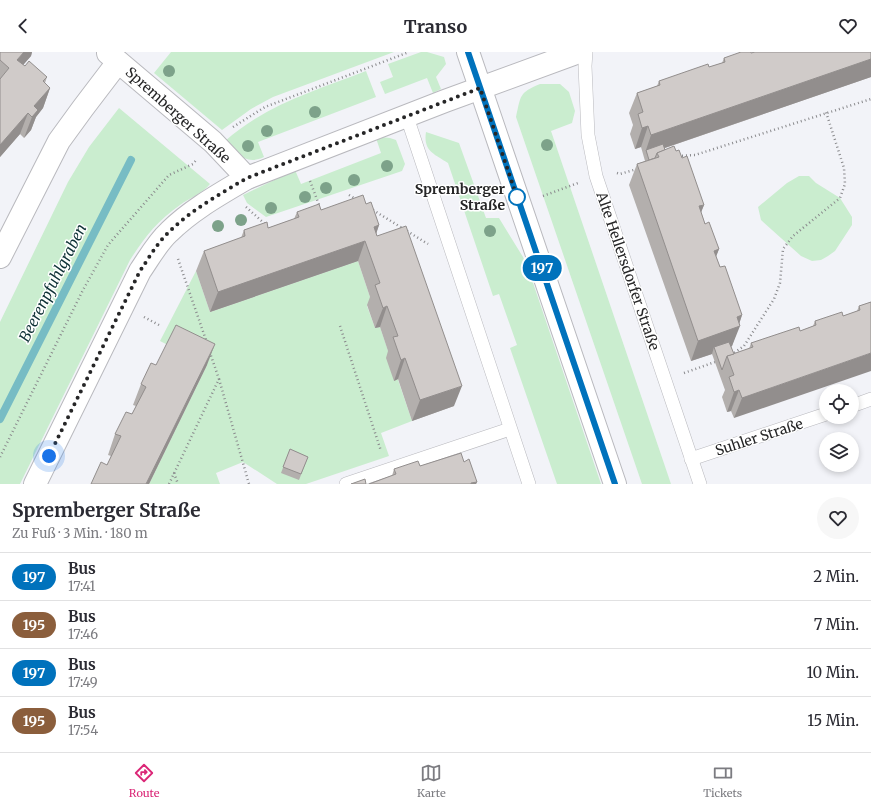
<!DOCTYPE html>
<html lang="de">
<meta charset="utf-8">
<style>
:root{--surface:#fff;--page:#f7f7f7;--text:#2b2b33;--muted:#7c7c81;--line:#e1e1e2;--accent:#db2777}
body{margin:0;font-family:Merriweather,serif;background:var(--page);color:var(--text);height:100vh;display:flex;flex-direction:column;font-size:15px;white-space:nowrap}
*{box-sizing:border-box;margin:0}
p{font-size:13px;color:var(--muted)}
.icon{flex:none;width:22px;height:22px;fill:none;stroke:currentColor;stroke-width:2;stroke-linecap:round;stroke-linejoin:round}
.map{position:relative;height:432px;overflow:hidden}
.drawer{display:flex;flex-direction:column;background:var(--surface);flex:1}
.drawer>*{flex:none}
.badge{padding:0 8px;border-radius:13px;font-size:14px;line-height:26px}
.controls{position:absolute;left:819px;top:332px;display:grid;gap:8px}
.controls a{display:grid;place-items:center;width:40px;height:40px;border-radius:50%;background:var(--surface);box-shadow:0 2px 6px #0003;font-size:20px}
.you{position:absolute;width:20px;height:20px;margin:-10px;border:3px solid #fff;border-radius:50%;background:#1a73e8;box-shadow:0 0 0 6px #1a73e833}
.map>.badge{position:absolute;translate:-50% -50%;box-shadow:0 0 0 2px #fff}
.round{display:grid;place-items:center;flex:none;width:42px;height:42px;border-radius:21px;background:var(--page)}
.head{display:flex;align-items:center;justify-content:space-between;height:68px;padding:0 12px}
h1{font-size:19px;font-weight:700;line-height:30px}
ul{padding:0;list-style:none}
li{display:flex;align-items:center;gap:12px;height:48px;padding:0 12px;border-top:1px solid var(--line)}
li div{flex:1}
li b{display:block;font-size:15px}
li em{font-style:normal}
li .badge{min-width:44px;font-weight:700;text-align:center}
header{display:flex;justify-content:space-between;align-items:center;height:52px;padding:0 12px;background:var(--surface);font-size:18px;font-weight:700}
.tab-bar{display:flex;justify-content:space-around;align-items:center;height:56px;border-top:1px solid var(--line);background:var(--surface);font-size:11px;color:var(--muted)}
.tab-bar a{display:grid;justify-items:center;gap:2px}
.tab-bar .current{color:var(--accent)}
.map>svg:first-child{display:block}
</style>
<header><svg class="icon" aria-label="back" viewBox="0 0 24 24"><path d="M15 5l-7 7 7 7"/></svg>Transo<svg class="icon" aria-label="heart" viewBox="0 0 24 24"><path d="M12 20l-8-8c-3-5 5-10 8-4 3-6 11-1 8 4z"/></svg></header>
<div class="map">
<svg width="871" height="432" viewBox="0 0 871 432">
<rect width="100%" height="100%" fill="#f2f3f8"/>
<g fill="#caedcf">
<path d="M171,0H394L273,45L251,57L222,78L154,21Z"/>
<path d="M421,0H427L444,5L446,12L436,25L441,37L433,41L427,26L385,42L380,30L393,25L388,12Z"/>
<path d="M366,19L376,45L258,90L264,105C245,114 238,101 225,89C265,53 317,38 366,19Z"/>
<path d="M540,32H560L569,40L575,59L572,71L551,79L671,432H642L516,65C521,43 519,41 540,32Z"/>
<path d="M119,56L210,132C202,142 189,146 180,153C157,169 144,186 130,208L20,432H0V270L68,130L89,95Z"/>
<path d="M426,80L459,91L486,166H499L523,205L529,219L601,432H557L510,296L517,293L499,242L493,244L448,111C434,102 423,99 426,80Z"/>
<path d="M381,85L390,86L396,88L405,112L402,119L266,165L247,151L243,143L295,118L301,132L381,101L376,86Z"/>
<path d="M799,124H809L816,131L840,146L852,165V173L835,199L828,204L821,208L812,209L801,204L761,168L758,155L787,131Z"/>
<path d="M358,209L372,251L367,254L375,276L380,275L412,369L381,381L389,404L306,432H277L243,410L216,421L220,432H149L207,313L160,289L196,219L210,260Z"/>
</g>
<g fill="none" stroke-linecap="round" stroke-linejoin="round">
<path stroke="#77bcc4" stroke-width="8" d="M0,367L131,108"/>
<g stroke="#b9b9be" stroke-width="14">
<g id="lane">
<path d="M586,0L585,14L588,83L596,124L700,432"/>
<path d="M407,65L529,432"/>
<path d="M852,354L871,347"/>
<path d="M691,407L826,362"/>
<path d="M346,432L510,377"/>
</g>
</g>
<g stroke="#b9b9be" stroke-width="24">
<g id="street">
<path d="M108,1L213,90L247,126"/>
<path d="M0,205L59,89L83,56L118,10"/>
<path d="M35,432L140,219C149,206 157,191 169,180C191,158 220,142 247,126L445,49L579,0"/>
</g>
</g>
<g stroke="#b9b9be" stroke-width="24">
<path id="secondary" d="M468,0L615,432"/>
</g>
<g stroke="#8a8a8d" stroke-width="2.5" stroke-dasharray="1 3" stroke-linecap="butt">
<path d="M233,75L265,55L409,0"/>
<path d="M678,104L695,103L871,47"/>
<path d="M617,121L620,122L637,117"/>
<path d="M310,129L319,153"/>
<path d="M349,143L357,148"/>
<path d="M543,144L578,131"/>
<path d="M246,155L265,172"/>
<path d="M373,158L428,192"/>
<path d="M178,207L207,291"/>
<path d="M144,265L159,273"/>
<path d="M340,274L381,399"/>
<path d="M731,303L744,294L774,247L780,231L783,197L793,184L840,146L845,132L844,116L826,60"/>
<path d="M684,321L715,310"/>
<path d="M219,327L249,432"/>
<path d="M0,405L83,238L108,193L169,123L193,112L197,107"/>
<path d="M174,421L178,432"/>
<path d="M169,432L219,327L210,301"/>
</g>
<use href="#lane" stroke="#fff" stroke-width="13"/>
<use href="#street" stroke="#fff" stroke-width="22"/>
<use href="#secondary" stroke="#fff" stroke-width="22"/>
</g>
<g fill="#7da28a">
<circle cx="169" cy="19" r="6"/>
<circle cx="315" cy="60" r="6"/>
<circle cx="267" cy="79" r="6"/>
<circle cx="547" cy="93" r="6"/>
<circle cx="248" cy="94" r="6"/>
<circle cx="387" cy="114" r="6"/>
<circle cx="354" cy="128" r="6"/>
<circle cx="326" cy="136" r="6"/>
<circle cx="305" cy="145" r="6"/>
<circle cx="271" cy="156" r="6"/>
<circle cx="241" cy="168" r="6"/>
<circle cx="218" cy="174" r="6"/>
<circle cx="490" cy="179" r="6"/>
</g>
<g fill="#b3afad">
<path d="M0,0H32L31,4L23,13L47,25L45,31L50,36L43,56L36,65L31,78L24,86L20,82L0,105Z"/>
<path d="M871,0V25L665,96V98L676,99L682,106L704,153L701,160L705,172L719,197L716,204L720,215L742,263L732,294L731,295L734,302L749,297L751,291L800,279L813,274L815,269L843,264L857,259L859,254L871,250L734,366L731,359L727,360L722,345L725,338L712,302L691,309L629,133L637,112L645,109L641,95L635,97L630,82L633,73L629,61L637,41L657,34L659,29L709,15L722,11L724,6L751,1Z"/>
<path d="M366,152L379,173L376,182L454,354L412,369L398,327L394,329L386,306L388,299L380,275L375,276L367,253L370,245L358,209L210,260L196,219L204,199L241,186L244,178L268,176L294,167L297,160L321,158Z"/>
<path d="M156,313H207L149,432H91L107,413L111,404L108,403L115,382L132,362L136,354L133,353L141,332Z"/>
<path d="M290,397L308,405L299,428L281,421Z"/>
<path d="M464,410L477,430L476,432H369L392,424L394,417Z"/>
</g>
<g fill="#928e8d">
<path d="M24,0H32L31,4L10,28L17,8Z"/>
<path d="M871,7V25L647,102L646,98L651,83Z"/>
<path d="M50,36L43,56L36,65L31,78L24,86L32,65L34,54Z"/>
<path d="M28,61L20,82L0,105V93Z"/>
<path d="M648,74L641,95L635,97L642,76Z"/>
<path d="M704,153L696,173L699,154Z"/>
<path d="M379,173L372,194L374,175Z"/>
<path d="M365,189L358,209L210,260L218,240Z"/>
<path d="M719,197L711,218L714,199Z"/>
<path d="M387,254L380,275L375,276L383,256Z"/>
<path d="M742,263L738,275L740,274L732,294L716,300L714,295L712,302L691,309L698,289L737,265Z"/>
<path d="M215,292L207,313L149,432H146Z"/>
<path d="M871,301V319L734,366L742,346Z"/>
<path d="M405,306L398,327L394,329L401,308Z"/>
<path d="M462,334L454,354L412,369L420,348Z"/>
<path d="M739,338L731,359L727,360L734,340Z"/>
<path d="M477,430L476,432H471V431Z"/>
</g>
<g fill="#d0cbc9" stroke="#928e8d">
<path d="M0,0H24L17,8L25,14L29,9L47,25L43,29L50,36L34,54L38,58L32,65L28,61L0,93V27L9,16L0,8Z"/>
<path d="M741,0H751V1L755,0H871V7L651,83L648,74L642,76L638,62L643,60L637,41L660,33L659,29L708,12L709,15L725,10L724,6Z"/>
<path d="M663,92L665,98L657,101L655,106L649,108L646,98Z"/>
<path d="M674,94L676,99L679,98L682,106L687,104L704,153L699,154L705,172L709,170L719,197L714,199L720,215L725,214L742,263L737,265L740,274L698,289L637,112L659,105L657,101Z"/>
<path d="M363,143L366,152L371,150L379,173L374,175L377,184L406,174L462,334L420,348L405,306L401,308L393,285L398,284L387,254L383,256L375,233L380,231L365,189L218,240L204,199L245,184L244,178L267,170L268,176L299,165L297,160L319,152L321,158Z"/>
<path d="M871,250V301L742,346L739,338L734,340L729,325L734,323L727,304L753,295L751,291L799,275L800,279L816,273L815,269L842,260L843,264L860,258L859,254Z"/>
<path d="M176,273L215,292L146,432H91L101,410L107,413L121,384L115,382L126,360L132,362L146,335L141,332L151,311L156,313Z"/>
<path d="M729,290L734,302L727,304L722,318L714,295Z"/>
<path d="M290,397L308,405L301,422L283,415Z"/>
<path d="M461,401L464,410L469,407L477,430L471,431V432H369L396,422L394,417L418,409L420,414Z"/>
<path d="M365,427L366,432H351Z"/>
</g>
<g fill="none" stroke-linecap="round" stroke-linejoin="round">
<g stroke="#fff" stroke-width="9">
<path id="line" d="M468,0L615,432"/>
</g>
<use href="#line" stroke="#0072bc" stroke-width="6"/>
<path stroke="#262627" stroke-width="4" stroke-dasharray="0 7.2" d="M49,404L140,219C149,206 157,191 169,180C191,158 220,142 247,126L480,36L517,145"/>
</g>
<circle fill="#fff" stroke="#0072bc" stroke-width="2" cx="517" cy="145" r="8"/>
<g text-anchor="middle" stroke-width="3" stroke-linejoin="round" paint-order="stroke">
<g font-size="14" fill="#262627" stroke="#fff">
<text transform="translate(178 63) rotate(42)" y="5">Spremberger Straße</text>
<text transform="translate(628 219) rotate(71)" y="5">Alte Hellersdorfer Straße</text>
<text transform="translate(759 385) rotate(-18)" y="5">Suhler Straße</text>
</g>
<g font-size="14" font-weight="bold" fill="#262627" stroke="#fff" text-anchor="end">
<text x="505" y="142">Spremberger<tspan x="505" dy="16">Straße</tspan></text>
</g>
<g font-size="15" font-style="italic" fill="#0f3236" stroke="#fff">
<text transform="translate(53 231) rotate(-63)" y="5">Beerenpfuhlgraben</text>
</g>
</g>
</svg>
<div class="controls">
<a><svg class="icon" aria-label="locate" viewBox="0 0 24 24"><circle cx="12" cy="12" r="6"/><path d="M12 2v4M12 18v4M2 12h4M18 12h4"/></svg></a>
<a><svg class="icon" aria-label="layers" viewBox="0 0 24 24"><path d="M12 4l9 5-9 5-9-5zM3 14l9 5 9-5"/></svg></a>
</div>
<div class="you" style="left:49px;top:404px"></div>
<b class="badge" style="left:542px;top:216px;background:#0072bc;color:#fff">197</b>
</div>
<section class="drawer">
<div class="head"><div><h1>Spremberger Straße</h1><p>Zu Fuß · 3 Min. · 180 m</p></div><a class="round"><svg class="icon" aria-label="heart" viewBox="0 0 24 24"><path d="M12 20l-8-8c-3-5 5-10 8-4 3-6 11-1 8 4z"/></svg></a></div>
<ul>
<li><span class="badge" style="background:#0072bc;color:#fff">197</span><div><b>Bus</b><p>17:41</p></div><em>2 Min.</em></li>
<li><span class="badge" style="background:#8b5e3c;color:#fff">195</span><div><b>Bus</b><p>17:46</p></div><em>7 Min.</em></li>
<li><span class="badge" style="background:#0072bc;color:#fff">197</span><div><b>Bus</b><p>17:49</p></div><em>10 Min.</em></li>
<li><span class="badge" style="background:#8b5e3c;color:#fff">195</span><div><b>Bus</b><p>17:54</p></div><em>15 Min.</em></li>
</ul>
</section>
<nav class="tab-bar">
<a class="current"><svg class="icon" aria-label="directions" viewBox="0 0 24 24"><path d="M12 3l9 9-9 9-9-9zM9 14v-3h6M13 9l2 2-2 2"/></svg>Route</a>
<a><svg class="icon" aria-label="map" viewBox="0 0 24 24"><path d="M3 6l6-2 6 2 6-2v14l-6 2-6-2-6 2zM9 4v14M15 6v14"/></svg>Karte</a>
<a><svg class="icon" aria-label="tickets" viewBox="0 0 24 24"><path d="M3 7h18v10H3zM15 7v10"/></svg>Tickets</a>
</nav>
